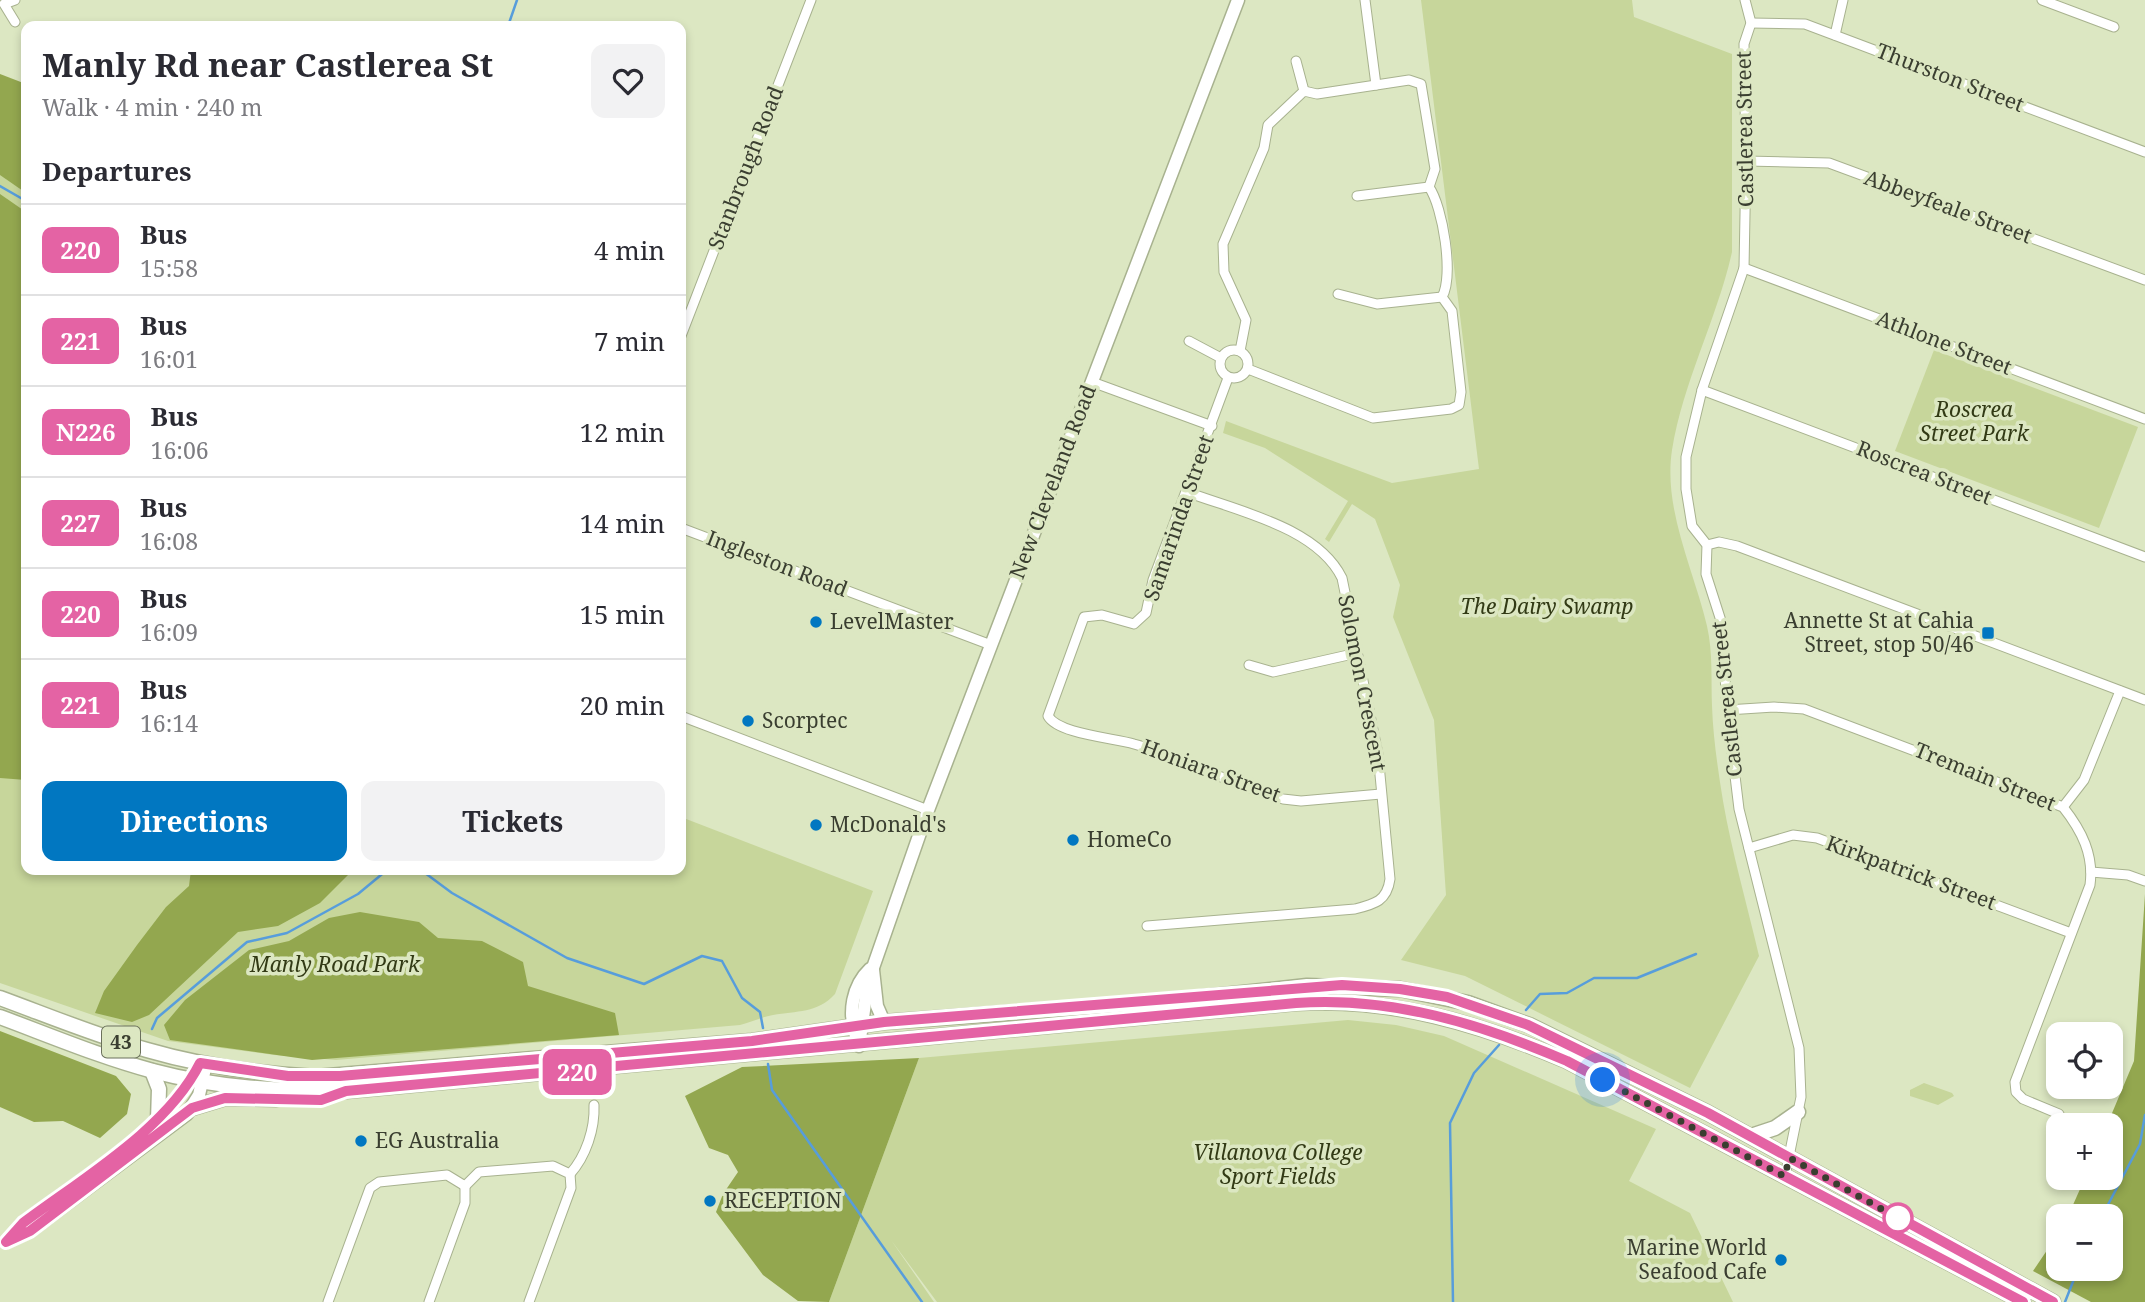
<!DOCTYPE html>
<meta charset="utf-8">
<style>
:root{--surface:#fff;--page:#f2f2f3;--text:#2b2b33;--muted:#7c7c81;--line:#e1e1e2;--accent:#0177c1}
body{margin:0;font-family:"Noto Serif",serif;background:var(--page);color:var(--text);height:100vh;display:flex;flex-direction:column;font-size:26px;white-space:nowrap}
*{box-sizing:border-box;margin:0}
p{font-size:23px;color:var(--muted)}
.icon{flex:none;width:38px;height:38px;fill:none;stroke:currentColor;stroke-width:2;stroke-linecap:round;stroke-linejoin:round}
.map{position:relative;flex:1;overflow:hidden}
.details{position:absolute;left:21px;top:21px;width:665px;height:854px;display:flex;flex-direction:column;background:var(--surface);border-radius:14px;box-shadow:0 4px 10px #0003}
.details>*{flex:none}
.badge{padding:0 14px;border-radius:10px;font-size:24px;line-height:46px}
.buttons{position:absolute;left:2046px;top:1022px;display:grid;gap:14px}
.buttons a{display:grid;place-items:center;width:77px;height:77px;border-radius:14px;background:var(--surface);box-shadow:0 4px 10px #0003;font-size:35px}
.you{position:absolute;width:35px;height:35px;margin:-18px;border:5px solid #fff;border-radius:50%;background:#1a73e8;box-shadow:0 0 0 10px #1a73e833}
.map>.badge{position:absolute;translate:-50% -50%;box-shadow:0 0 0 4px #fff}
h2{padding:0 21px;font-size:26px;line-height:63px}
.round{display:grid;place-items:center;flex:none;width:74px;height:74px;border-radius:14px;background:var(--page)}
.head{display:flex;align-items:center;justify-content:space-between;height:119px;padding:0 21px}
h1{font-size:33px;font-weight:700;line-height:52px}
.primary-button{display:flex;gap:14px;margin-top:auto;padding:14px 21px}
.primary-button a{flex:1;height:80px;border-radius:14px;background:var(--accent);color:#fff;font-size:28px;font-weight:700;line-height:80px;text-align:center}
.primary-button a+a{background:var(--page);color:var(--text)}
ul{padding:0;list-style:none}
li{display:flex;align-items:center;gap:21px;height:91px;padding:0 21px;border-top:2px solid var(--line)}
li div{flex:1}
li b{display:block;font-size:26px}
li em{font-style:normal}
li .badge{min-width:77px;font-weight:700;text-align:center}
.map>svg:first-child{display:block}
</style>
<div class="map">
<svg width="2145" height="1302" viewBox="0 0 2145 1302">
<rect width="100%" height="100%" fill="#dce7c2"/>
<g fill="#c7d69b">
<path d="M1421,0H1632L1634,17L1732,54V252C1717,319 1683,382 1672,450C1663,510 1694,570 1707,626C1713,653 1711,679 1712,706C1713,737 1718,770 1723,801C1732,853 1747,904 1759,956L1690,1088L1465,976L1401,960L1446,895L1434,720L1393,617L1400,585L1375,519L1352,504L1329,542L1325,539L1348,501L1265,448L1223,433L1226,421L1392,483L1479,469Z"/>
<path d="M0,152L26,162V870H681V817L873,891L835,994C818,1013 796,1011 773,1015C762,1017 751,1022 740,1025L336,1060L274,1055L168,1041L0,983Z"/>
<path d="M1934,350L2138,427L2099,528L1895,451Z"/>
<path d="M1348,1020L1396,1025L1444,1036L1656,1129L1629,1181L1690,1213L1733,1302H937L891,1240L934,1302H829L919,1058Z"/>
<path d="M1924,1083L1952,1093L1954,1096L1938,1105L1910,1096V1090Z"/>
</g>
<g fill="#93a74f">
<path d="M0,74L26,84V193L0,175Z"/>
<path d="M0,194L26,212V780L0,778Z"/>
<path d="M191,870H353L320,903L278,926L238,932L149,1015L132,1022L95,1013L104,991L137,945L166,907L189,886Z"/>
<path d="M2145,894V1302H2091L2033,1271L2058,1234V1269H2110V1216H2068L2085,1178H2110V1125H2107L2134,1061Z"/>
<path d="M360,912L419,922L438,938L482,941L523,962L528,986L615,1013L619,1035L312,1060L170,1040L164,1025L185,1000L249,950L289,941L329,918Z"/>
<path d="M0,1031L116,1076L131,1094L127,1114L100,1138L63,1121L34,1122L0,1107Z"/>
<path d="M919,1058L829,1302L798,1301L763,1275L716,1212L723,1194L738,1172L728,1155L709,1148L685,1096L742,1067Z"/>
</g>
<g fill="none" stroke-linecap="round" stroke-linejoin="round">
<g stroke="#579ddb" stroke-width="2.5">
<path d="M508,26L517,0"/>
<path d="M0,186L26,201"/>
<path d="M421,870L452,893L567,958L644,984L702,956L722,961L742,998L760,1012L763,1028"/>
<path d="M1526,1010L1540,994L1567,993L1594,978H1637L1696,954"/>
<path d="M152,1029L157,1018L247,942L287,933L358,894L387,870"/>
<path d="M768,1064L772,1090L922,1302"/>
<path d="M2102,1216L2140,1144L2145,1115"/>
<path d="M1453,1302L1450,1123L1474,1073L1499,1045"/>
<path d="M2065,1302L2078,1269"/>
</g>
<g stroke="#a8b28f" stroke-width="11">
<g id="street">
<path d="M15,0L4,4L15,22"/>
<path d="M1365,0L1376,85"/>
<path d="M1745,0L1751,23L1744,44L1746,161L1744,268L1702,390L1686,457V489L1692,526L1707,545L1706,574L1722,624L1727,710L1739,809L1799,1048L1801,1097L1785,1176"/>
<path d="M2042,0L2114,27"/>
<path d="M1751,23L1805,24L2145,152"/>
<path d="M1835,35L1843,0"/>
<path d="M1296,61L1304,91"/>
<path d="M1746,161L1829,163L2145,280"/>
<path d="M1357,196L1429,187"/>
<path d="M1744,268L2145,419"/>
<path d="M1338,294L1377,304L1442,297"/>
<path d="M681,336L811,0"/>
<path d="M1189,341L1221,358"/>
<circle cx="1234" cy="364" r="14"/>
<path d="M1240,351L1246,320L1224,272L1223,244L1264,148L1268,125L1304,91L1317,94L1409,80L1421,84L1435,169L1429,187C1443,207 1454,276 1442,297L1452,311L1461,392L1459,405L1451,409L1373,418L1248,369"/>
<path d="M1228,378L1153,580L1146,613L1134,624L1102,615L1084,617L1048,716C1058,734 1114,738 1134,744C1185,758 1231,785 1283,799L1301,801L1381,794"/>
<path d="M1092,382L1212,426"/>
<path d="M1702,390L2145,557"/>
<path d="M681,528L991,645"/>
<path d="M1707,545L1719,542L1737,546L2145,700"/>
<path d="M1249,665L1273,672L1357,653"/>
<path d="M1727,710L1774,707L1804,709L2063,807C2082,831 2094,855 2090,885L2015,1082L2016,1092L2023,1099L2059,1114"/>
<path d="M681,716L928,810"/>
<path d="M2063,807L2084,780L2120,691"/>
<path d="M1749,848L1793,835L1817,838L2071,933"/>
<path d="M2091,872L2128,875L2145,881"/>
<path d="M1147,926L1355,909C1375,904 1387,901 1390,879L1378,754L1342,578C1317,527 1237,511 1187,492"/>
<path d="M570,1174C586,1156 595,1129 594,1105"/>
<path d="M328,1302L370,1188L379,1182L447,1175L465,1186L479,1172L553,1166L570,1174L571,1188L529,1302"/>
<path d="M429,1302L465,1203V1186"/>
</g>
</g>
<g stroke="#a8b28f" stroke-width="15">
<g id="secondary">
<path d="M873,970L877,1006L884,1022"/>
<path d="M856,1036C848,1013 852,986 870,969"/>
<path d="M859,1046L868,982L928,810L1238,0"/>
<path d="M11,1237L23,1223C84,1177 165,1131 200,1063"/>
<path d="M6,1242L30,1231L187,1114L199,1095L206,1064"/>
</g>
</g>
<g stroke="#a8b28f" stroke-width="17">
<g id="primary">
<path d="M0,998C49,1016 97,1036 147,1050C202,1066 260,1074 316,1077L752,1041L884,1022L1158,1002L1307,986L1400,989L1468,1003L1529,1025L1708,1113L2053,1302"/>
<path d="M0,1017C51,1036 101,1057 153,1071C216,1088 281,1091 346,1091L1296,1003C1391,997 1481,1024 1567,1061L2023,1302"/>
<path d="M152,1071L159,1089L158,1120"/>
<path d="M192,1108L225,1098L276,1099"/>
<path d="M1751,1136L1775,1128L1798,1112"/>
</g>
</g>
<use href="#street" stroke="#fff" stroke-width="9"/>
<use href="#secondary" stroke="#fff" stroke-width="12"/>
<use href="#primary" stroke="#fff" stroke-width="14"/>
</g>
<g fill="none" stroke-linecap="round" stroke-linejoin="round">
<g stroke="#fff" stroke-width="16">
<path id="line" d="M2023,1302L1567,1061C1481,1024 1391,996 1296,1003L346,1091L321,1100L225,1098L192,1108L30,1231L6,1242L23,1223C83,1178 167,1129 200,1063L288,1076H340L752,1041L884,1022L1342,985L1400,989L1447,997L1528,1025L1708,1113L2053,1302"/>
</g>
<use href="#line" stroke="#e463a4" stroke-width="10"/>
<path stroke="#3a3e30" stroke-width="7" stroke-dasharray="0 12.6" d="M1603,1080L1784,1176L1790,1158L1898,1218"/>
</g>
<g fill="#0177c1" stroke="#dce7c2" stroke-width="2.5">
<circle cx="816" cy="622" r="7"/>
<rect x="1981" y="626" width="14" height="14" rx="3.5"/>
<circle cx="748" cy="721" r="7"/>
<circle cx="816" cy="825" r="7"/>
<circle cx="1073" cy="840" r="7"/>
<circle cx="361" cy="1141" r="7"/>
<circle cx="710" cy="1201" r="7"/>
<circle cx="1781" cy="1260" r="7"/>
</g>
<circle fill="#fff" stroke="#e463a4" stroke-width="3.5" cx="1898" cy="1218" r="14"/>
<g text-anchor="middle" stroke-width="7" stroke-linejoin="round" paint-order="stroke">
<rect fill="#dce7c2" stroke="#6b715c" stroke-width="2" x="102" y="1026.5" width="38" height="31" rx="5"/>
<g font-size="19" font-weight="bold" fill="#3a3e30">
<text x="121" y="1049">43</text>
</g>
<g font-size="21" fill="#3a3e30" stroke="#dce7c2">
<text transform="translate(1950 78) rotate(21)" y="7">Thurston Street</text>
<text transform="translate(1745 129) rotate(-91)" y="7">Castlerea Street</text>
<text transform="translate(746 168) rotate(-69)" y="7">Stanbrough Road</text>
<text transform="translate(1948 207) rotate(20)" y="7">Abbeyfeale Street</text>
<text transform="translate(1944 343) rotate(21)" y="7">Athlone Street</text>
<text transform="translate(1924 473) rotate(21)" y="7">Roscrea Street</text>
<text transform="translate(1053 482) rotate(-69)" y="7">New Cleveland Road</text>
<text transform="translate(1179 518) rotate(-71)" y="7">Samarinda Street</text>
<text transform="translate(777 564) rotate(21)" y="7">Ingleston Road</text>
<text transform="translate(1362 683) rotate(79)" y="7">Solomon Crescent</text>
<text transform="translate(1727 699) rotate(-96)" y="7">Castlerea Street</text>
<text transform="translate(1211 771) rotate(20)" y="7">Honiara Street</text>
<text transform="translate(1985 777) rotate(22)" y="7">Tremain Street</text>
<text transform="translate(1911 873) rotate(20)" y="7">Kirkpatrick Street</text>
</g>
<g font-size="21" font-style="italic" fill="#323a15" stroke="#dce7c2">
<text x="1974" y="417">Roscrea<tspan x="1974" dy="24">Street Park</tspan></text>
<text x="1547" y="614">The Dairy Swamp</text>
<text x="335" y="972">Manly Road Park</text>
<text x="1278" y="1160">Villanova College<tspan x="1278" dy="24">Sport Fields</tspan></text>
</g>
<g font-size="21" fill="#3a3e30" stroke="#dce7c2" text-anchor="start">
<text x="1974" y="628" text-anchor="end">Annette St at Cahia<tspan x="1974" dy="24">Street, stop 50/46</tspan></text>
<text x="830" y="629">LevelMaster</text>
<text x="762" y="728">Scorptec</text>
<text x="830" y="832">McDonald's</text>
<text x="1087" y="847">HomeCo</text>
<text x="375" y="1148">EG Australia</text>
<text x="724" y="1208">RECEPTION</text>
<text x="1767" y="1255" text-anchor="end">Marine World<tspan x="1767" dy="24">Seafood Cafe</tspan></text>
</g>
</g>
</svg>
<div class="buttons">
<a><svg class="icon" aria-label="locate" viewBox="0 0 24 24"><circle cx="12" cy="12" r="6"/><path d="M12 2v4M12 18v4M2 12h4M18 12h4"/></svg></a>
<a>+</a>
<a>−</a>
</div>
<div class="you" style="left:1603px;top:1080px"></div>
<b class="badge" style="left:577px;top:1072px;background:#e463a4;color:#fff">220</b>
<section class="details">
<div class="head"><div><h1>Manly Rd near Castlerea St</h1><p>Walk · 4 min · 240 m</p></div><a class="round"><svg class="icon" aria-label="heart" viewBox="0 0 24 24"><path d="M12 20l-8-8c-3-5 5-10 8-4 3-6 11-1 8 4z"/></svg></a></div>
<h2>Departures</h2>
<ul>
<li><span class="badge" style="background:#e463a4;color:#fff">220</span><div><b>Bus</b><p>15:58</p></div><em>4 min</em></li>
<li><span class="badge" style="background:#e463a4;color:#fff">221</span><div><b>Bus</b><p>16:01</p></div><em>7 min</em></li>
<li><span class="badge" style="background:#e463a4;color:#fff">N226</span><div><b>Bus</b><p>16:06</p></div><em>12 min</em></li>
<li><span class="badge" style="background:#e463a4;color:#fff">227</span><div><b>Bus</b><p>16:08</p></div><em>14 min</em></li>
<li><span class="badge" style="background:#e463a4;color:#fff">220</span><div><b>Bus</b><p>16:09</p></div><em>15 min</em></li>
<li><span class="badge" style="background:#e463a4;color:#fff">221</span><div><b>Bus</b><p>16:14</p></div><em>20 min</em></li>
</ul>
<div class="primary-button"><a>Directions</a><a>Tickets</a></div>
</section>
</div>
